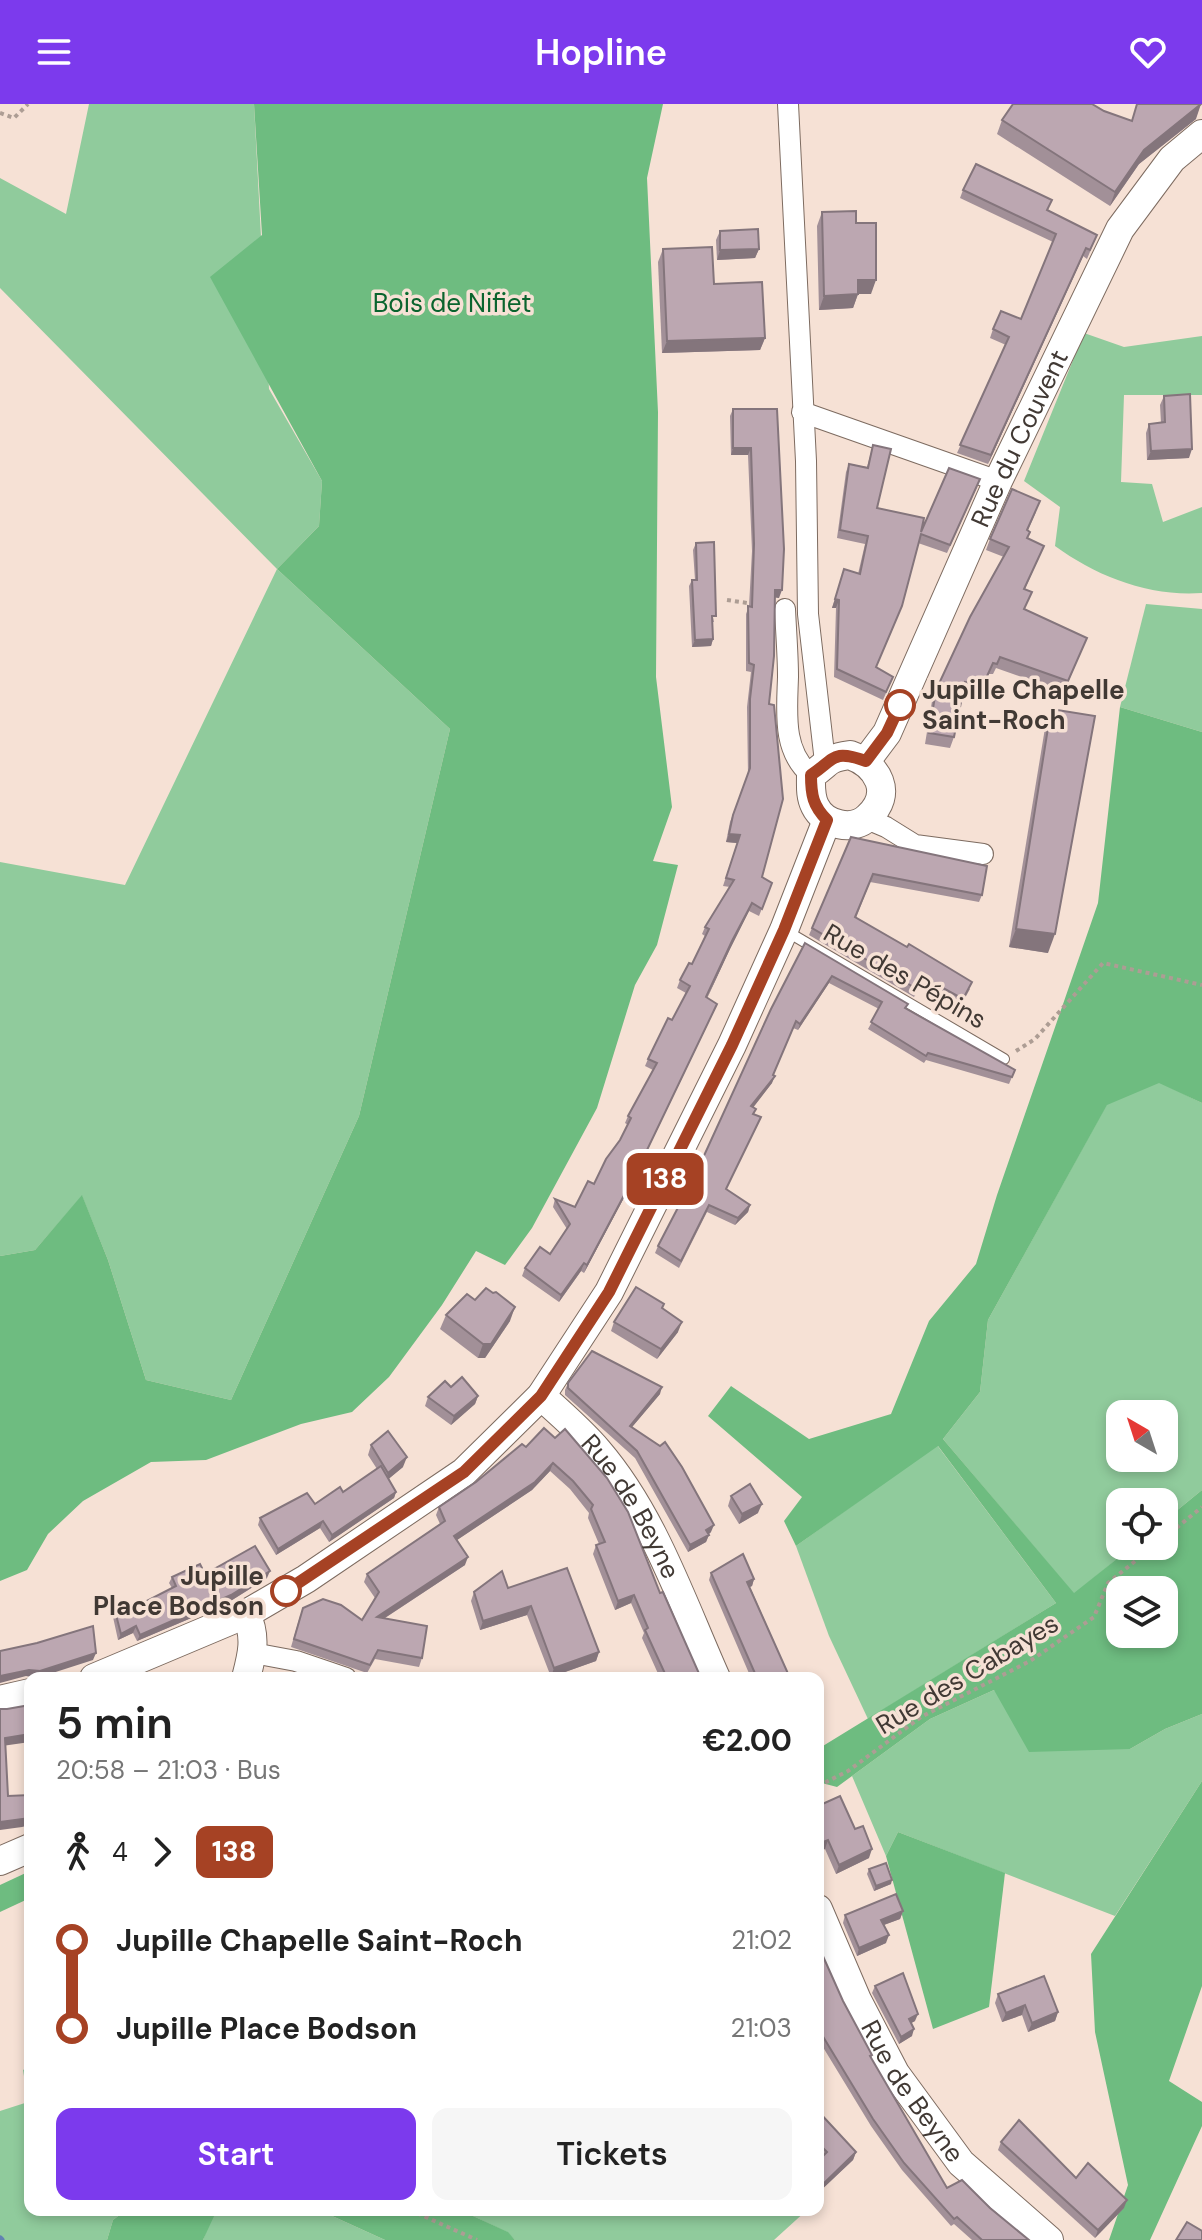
<!DOCTYPE html>
<meta charset="utf-8">
<style>
:root{--surface:#fff;--page:#f6f6f6;--text:#222;--muted:#767676;--accent:#7c3aed}
body{margin:0;font-family:"DM Sans",sans-serif;background:var(--page);color:var(--text);height:100vh;display:flex;flex-direction:column;font-size:30px;white-space:nowrap}
*{box-sizing:border-box;margin:0}
p{font-size:26px;color:var(--muted)}
.icon{flex:none;width:44px;height:44px;fill:none;stroke:currentColor;stroke-width:2;stroke-linecap:round;stroke-linejoin:round}
.map{position:relative;flex:1;overflow:hidden}
.details{position:absolute;left:24px;top:1568px;width:800px;height:544px;display:flex;flex-direction:column;background:var(--surface);border-radius:16px;box-shadow:0 4px 12px #0003}
.details>*{flex:none}
.badge{padding:0 16px;border-radius:12px;font-size:28px;line-height:52px}
.needle{width:52px;rotate:321deg}
.tools{position:absolute;left:1106px;top:1296px;display:grid;gap:16px}
.tools a{display:grid;place-items:center;width:72px;height:72px;border-radius:16px;background:var(--surface);box-shadow:0 4px 12px #0003;font-size:40px}
.map>.badge{position:absolute;translate:-50% -50%;box-shadow:0 0 0 4px #fff}
.legs{display:flex;align-items:center;gap:12px;height:88px;padding:0 32px;font-size:26px}
.legs p{margin-inline-start:auto}
.summary{display:flex;align-items:center;justify-content:space-between;height:136px;padding:0 32px}
h1{font-size:44px;font-weight:600;line-height:60px}
.cta{display:flex;gap:16px;margin-top:auto;padding:16px 32px}
.cta a{flex:1;height:92px;border-radius:16px;background:var(--accent);color:#fff;font-size:32px;font-weight:600;line-height:92px;text-align:center}
.cta a+a{background:var(--page);color:var(--text)}
ul{padding:0 32px;list-style:none}
li{display:flex;align-items:center;gap:28px;height:88px;font-size:30px}
li i{display:grid;place-items:center;width:12px;height:100%;margin:0 10px;background:currentColor}
li i::after{content:'';width:20px;height:20px;margin:-10px;border:6px solid;border-radius:50%;background:var(--surface)}
li p{margin-inline-start:auto}
li:first-child i{background:linear-gradient(#0000 50%,currentColor 0)}
li:last-child i{background:linear-gradient(currentColor 50%,#0000 0)}
header{display:flex;justify-content:space-between;align-items:center;height:104px;padding:0 32px;background:var(--accent);color:#fff;font-size:36px;font-weight:600}
.map>svg:first-child{display:block}
</style>
<header><svg class="icon" aria-label="menu" viewBox="0 0 24 24"><path d="M4 6h16M4 12h16M4 18h16"/></svg>Hopline<svg class="icon" aria-label="heart" viewBox="0 0 24 24"><path d="M12 20l-8-8c-3-5 5-10 8-4 3-6 11-1 8 4z"/></svg></header>
<div class="map">
<svg width="1202" height="2136" viewBox="0 0 1202 2136">
<rect width="100%" height="100%" fill="#f6e1d5"/>
<g fill="#90cb9c" fill-rule="evenodd">
<path d="M89,0H254L269,285L322,377L319,422L277,465L450,625L359,1012L231,1296L146,1276L108,1156L82,1092L35,1146L0,1152V758L125,781L277,465L0,184V74L66,110Z"/>
<path d="M1084,229L1124,243L1202,232V291H1124L1121,378L1152,380L1163,418L1202,403V489C1149,493 1096,472 1055,442L1060,403L1024,377Z"/>
<path d="M1146,500L1202,505V628L1120,603Z"/>
<path d="M1159,978L1202,999V1386L1164,1417V1398H1120V1442H1133L1074,1490L943,1335L980,1288L988,1216L1107,1000ZM1120,1310H1164V1354H1120Z"/>
<path d="M937,1341L1056,1499L868,1615L829,1532L796,1442Z"/>
<path d="M994,1586L1130,1645L1165,1625L1202,1610V1677L1115,1812L898,1728L886,1752L852,1672L930,1615Z"/>
<path d="M30,1962V2106H126L113,2116L107,2136H0V2007L28,1998L23,1966Z"/>
<path d="M214,2106H319L385,2136H203Z"/>
<path d="M460,2106H807L774,2136H515L507,2128Z"/>
</g>
<g fill="#6ebc80" fill-rule="evenodd">
<path d="M254,0H663L647,74L658,308L656,573L672,703L653,757L678,761L657,841L635,881L597,1004L532,1124L505,1161L476,1147L442,1201L389,1273L352,1308L301,1320L206,1356L151,1358L83,1397L48,1430L27,1466L0,1477V1152L35,1146L82,1091L108,1156L146,1276L231,1296L359,1012L450,625L277,465L319,422L322,377L210,173L262,131Z"/>
<path d="M1120,603L1202,628V999L1159,979L1107,1001L988,1216L980,1288L943,1335L1074,1489L1133,1442H1164V1417L1202,1386V1610L1165,1625L1130,1645L1029,1648L994,1586L930,1615L837,1683L818,1678V1645L1056,1499L938,1342L796,1442L784,1417L802,1393L708,1312L731,1282L809,1335L891,1310L929,1217L976,1160L997,1091L1098,799ZM1164,1486V1530H1120V1486Z"/>
<path d="M1202,1677V1882L1169,1977L1202,1998V2022L1150,2136H1109L1128,2081L1095,1928L1091,1850Z"/>
<path d="M898,1728L1005,1769L989,1903L933,1925L886,1752Z"/>
<path d="M30,1767V1794L0,1808V1781Z"/>
<path d="M126,2106H214L215,2110L203,2136H107L113,2116Z"/>
<path d="M319,2106H460L508,2128L515,2136H385Z"/>
</g>
<g fill="none" stroke-linecap="round" stroke-linejoin="round">
<path stroke="#6282b1" stroke-width="7" d="M0,2135L1,2136"/>
<g stroke="#7d6b60" stroke-width="12">
<path id="lane" d="M786,827L1004,955"/>
</g>
<g stroke="#7d6b60" stroke-width="22">
<g id="street">
<path d="M788,0L806,357L808,510L825,658"/>
<path d="M802,308L998,377"/>
<path d="M785,505C786,528 788,551 788,573C787,608 782,647 811,671"/>
<path d="M867,715L886,723L915,741L983,750"/>
<path d="M253,1549L296,1557L346,1574"/>
</g>
</g>
<g stroke="#7d6b60" stroke-width="30">
<g id="secondary">
<path d="M850,651C878,661 894,690 868,713C853,728 824,721 815,702C810,692 811,682 811,671C831,659 823,655 850,651Z"/>
<path id="s1" d="M866,657L887,629L998,377L1120,125L1172,55L1202,30"/>
<path id="s2" d="M541,1292C560,1309 581,1327 598,1347C653,1411 682,1498 716,1574"/>
<path d="M94,1574L246,1510L306,1475L464,1368L541,1292L609,1188L732,941L784,826L827,716"/>
<path d="M246,1574C252,1551 257,1533 246,1510"/>
<path d="M0,1596L30,1589"/>
<path d="M0,1757L30,1744"/>
<path id="s3" d="M818,1805L857,1896L895,1969L961,2059L1049,2136"/>
</g>
</g>
<g stroke="#ad9d94" stroke-width="4" stroke-dasharray="4 4" stroke-linecap="butt">
<path d="M0,9L14,14L28,0"/>
<path d="M727,496L754,500"/>
<path d="M1016,947L1035,935L1103,859L1202,881"/>
<path d="M1164,1434L1202,1403"/>
<path d="M818,1682L848,1667L921,1613L1030,1557L1094,1513L1108,1479L1154,1442"/>
<path d="M410,2106L477,2136"/>
</g>
<use href="#lane" stroke="#fff" stroke-width="10"/>
<use href="#street" stroke="#fff" stroke-width="20"/>
<use href="#secondary" stroke="#fff" stroke-width="28"/>
</g>
<g fill="#a29098">
<path d="M1104,7L1131,17L1196,15L1139,60L1110,102L997,30L1002,16Z"/>
<path d="M963,86L1048,106L1097,131L1087,155L1083,152L988,360L957,349L1006,241L990,234L993,225L1021,215L1053,138L960,94Z"/>
<path d="M822,108L856,119L871,190H858L853,204L819,206L817,122Z"/>
<path d="M720,127L759,145L755,154L717,156L716,136Z"/>
<path d="M663,145L765,234L760,246L662,249L658,158Z"/>
<path d="M1164,292L1189,354L1147,356L1146,329L1149,320L1161,319L1160,301Z"/>
<path d="M733,305H777L779,494L775,493L769,600L762,773L772,779L759,812L749,807L730,845L707,894L717,900L714,907L646,1049L648,1053L640,1070L632,1086L627,1088L584,1169L581,1167L559,1198L522,1172L525,1164L550,1150L567,1125L553,1103L555,1095L575,1103L594,1080L620,1036L628,1021L625,1019L628,1012L653,966L645,962L648,955L672,916L686,889L677,884L680,876L692,860L705,832L702,830L705,823L730,783L723,782L737,739L726,738L730,718L748,671L747,603L751,568L746,567V510L749,502L752,447L748,351H731L730,312Z"/>
<path d="M873,341L877,404L921,428L977,383L947,449L918,439L876,564L893,573L883,596L834,573L836,504H832L844,465L858,470L865,440L837,434L846,368L849,360L867,363Z"/>
<path d="M1036,408L1028,426L1027,434L1044,442L1025,485V505L1087,534L1064,588L996,564L993,570H989L979,592L963,589L954,633L950,644L925,640L932,597L936,586L1004,453L986,446L990,435Z"/>
<path d="M696,439L714,518H713V535L711,542L692,543L689,482L692,476H695L693,446Z"/>
<path d="M1051,605L1048,849L1009,843L1045,624Z"/>
<path d="M851,733L982,791L979,798L870,778L856,814L970,885L960,903L922,881L914,893L809,831Z"/>
<path d="M805,839L908,900L906,905L1015,966L1009,980L926,956L924,959L868,925L879,905L829,879L798,926L793,924L773,971L772,979L753,1003L754,1010L761,1013L726,1085L750,1101L748,1108L735,1121L707,1108L679,1164L655,1149L658,1142L697,1067Z"/>
<path d="M475,1196L510,1217L485,1254H478L440,1225L446,1211Z"/>
<path d="M663,1204L678,1228L657,1255L611,1227L614,1218Z"/>
<path d="M568,1279L660,1290L632,1323L711,1428L709,1430L706,1438L688,1448L635,1354L565,1291V1286Z"/>
<path d="M451,1283L478,1292L475,1300L451,1321L425,1302L428,1293Z"/>
<path d="M544,1324L660,1489L701,1574H660L642,1534L644,1529L631,1499L615,1506L593,1450L596,1441L599,1440L588,1414L589,1409L570,1385L550,1367L532,1386L457,1436L465,1461L385,1514L422,1554L419,1563L375,1555L367,1569L291,1543L300,1512L362,1516L375,1494L364,1478L367,1470L440,1420L436,1411L439,1403L526,1343Z"/>
<path d="M371,1341L403,1363L388,1375L396,1388L394,1394L329,1438L320,1424L276,1451L258,1421L260,1414L315,1400L343,1388L377,1365L368,1351Z"/>
<path d="M731,1392L758,1409L739,1420L728,1402Z"/>
<path d="M711,1469L754,1475L752,1482L750,1483L790,1574H751L709,1476Z"/>
<path d="M205,1470L267,1474L229,1498L137,1537L133,1529L118,1536L113,1513L115,1507L141,1500L172,1484L169,1479L172,1473Z"/>
<path d="M508,1484L599,1548L596,1557L551,1573L527,1511L480,1526L471,1497L474,1488Z"/>
<path d="M818,1702L869,1754L836,1770L825,1745L818,1748Z"/>
<path d="M869,1765L891,1780L874,1787L867,1770Z"/>
<path d="M903,1807L900,1815L884,1821L886,1839L857,1852L843,1819L845,1811Z"/>
<path d="M818,1841L843,1897L872,1951L871,1954L947,2084L990,2104L1029,2136H972L954,2120L951,2122L902,2066L871,2022L818,1935Z"/>
<path d="M875,1882L915,1917L911,1919L912,1932L899,1940L872,1889Z"/>
<path d="M998,1890L1058,1908L1055,1917L1028,1928L1022,1911L1002,1918L995,1899Z"/>
<path d="M818,2007L856,2048L853,2056L818,2089V2057L822,2054L818,2050Z"/>
<path d="M1001,2038L1076,2074L1124,2104L1095,2134L998,2046Z"/>
</g>
<g fill="#84757c">
<path d="M1201,0L1196,15L1139,60L1110,102L1115,88L1144,46Z"/>
<path d="M1086,144L1083,152L988,360L991,351Z"/>
<path d="M759,145L755,154L717,156L720,146Z"/>
<path d="M858,176H876L871,190H853Z"/>
<path d="M858,190L853,204L819,206L824,192Z"/>
<path d="M765,234L760,246L662,249L667,237Z"/>
<path d="M733,344H751L748,351H731Z"/>
<path d="M1192,345L1189,354L1147,356L1151,347Z"/>
<path d="M775,486H782L779,494L772,493Z"/>
<path d="M835,495L839,496L836,504H832Z"/>
<path d="M713,535L711,542L692,543L695,536Z"/>
<path d="M729,730L740,731L737,739L726,738Z"/>
<path d="M752,799L749,807L730,845L704,901L732,837Z"/>
<path d="M1016,825L1055,830L1048,849L1009,843Z"/>
<path d="M832,872L829,879L798,926L800,920Z"/>
<path d="M717,900L714,907L643,1055L646,1048Z"/>
<path d="M775,972L772,979L749,1009L751,1002Z"/>
<path d="M648,1053L632,1086L627,1088L584,1169L587,1161L630,1080Z"/>
<path d="M750,1101L748,1108L735,1121L738,1114Z"/>
<path d="M584,1159L581,1167L559,1198L561,1191Z"/>
<path d="M515,1203L510,1217L485,1254H478L483,1240Z"/>
<path d="M682,1218L678,1228L657,1255L661,1245Z"/>
<path d="M662,1283L660,1290L627,1329L630,1322Z"/>
<path d="M478,1292L475,1300L451,1321L454,1312Z"/>
<path d="M407,1353L403,1363L385,1378L388,1369Z"/>
<path d="M553,1359L550,1367L532,1386L451,1440L454,1432Z"/>
<path d="M396,1388L394,1394L329,1438L332,1431Z"/>
<path d="M762,1400L758,1409L739,1420L742,1410Z"/>
<path d="M323,1417L320,1424L276,1451L278,1445Z"/>
<path d="M714,1421L711,1428L704,1434L706,1426Z"/>
<path d="M709,1431L706,1438L688,1448L690,1441Z"/>
<path d="M468,1453L465,1461L374,1521L377,1513Z"/>
<path d="M270,1467L267,1474L229,1498L137,1537L140,1531Z"/>
<path d="M754,1475L752,1482L745,1485L747,1478Z"/>
<path d="M634,1491L631,1499L615,1506L618,1497Z"/>
<path d="M531,1502L527,1511L480,1526L483,1517Z"/>
<path d="M136,1522L133,1529L118,1536L121,1530Z"/>
<path d="M599,1548L596,1557L551,1573L554,1564Z"/>
<path d="M96,1549L93,1556L37,1574L26,1572L0,1579V1572Z"/>
<path d="M30,1630V1638L2,1642L5,1634Z"/>
<path d="M30,1714V1721L22,1723L0,1726V1718Z"/>
<path d="M828,1736L825,1745L818,1748V1740Z"/>
<path d="M872,1745L869,1754L836,1770L839,1761Z"/>
<path d="M892,1776L891,1780L874,1787L876,1782Z"/>
<path d="M903,1807L900,1815L878,1823L881,1816Z"/>
<path d="M889,1831L886,1839L857,1852L859,1844Z"/>
<path d="M1025,1901L1022,1911L1002,1918L1006,1909Z"/>
<path d="M1058,1908L1055,1917L1028,1928L1032,1919Z"/>
<path d="M918,1910L915,1917L906,1922L909,1915Z"/>
<path d="M914,1925L912,1932L899,1940L901,1933Z"/>
<path d="M856,2048L853,2056L818,2089L819,2084Z"/>
<path d="M1127,2096L1124,2104L1095,2134L1098,2126Z"/>
</g>
<g fill="#bca7b1" stroke="#84757c" stroke-width="2">
<path d="M1013,0H1092L1104,7L1132,17L1137,0H1201L1144,46L1115,88L1002,16Z"/>
<path d="M976,60L1052,96L1047,106L1097,131L1090,146L1086,144L991,351L960,341L1009,233L993,225L1001,207L1021,215L1056,130L963,86Z"/>
<path d="M856,107V119H876V176H858V190L824,192L822,108Z"/>
<path d="M758,125L759,145L720,146V127Z"/>
<path d="M712,143L714,180L762,178L765,234L667,237L663,145Z"/>
<path d="M1190,290L1192,345L1151,347L1149,320L1165,318L1164,292Z"/>
<path d="M733,305H777L784,445L782,486H775L774,552L769,600L774,601L783,695L762,773L772,779L762,805L752,799L732,837L706,893L717,900L646,1048L648,1053L643,1063L635,1078L630,1080L587,1161L584,1159L561,1191L525,1164L540,1143L550,1150L570,1120L555,1095L575,1103L588,1077L594,1080L606,1055L620,1036L631,1014L628,1012L657,959L648,955L668,914L672,916L690,882L680,876L689,859L692,860L709,825L705,823L734,776L726,774L740,731L729,730L733,711L750,664V595L754,561L749,559L748,502L752,503L754,440L751,344H733Z"/>
<path d="M873,341L891,345L877,404L924,414L921,428L949,364L980,375L950,441L921,430L902,502L876,563L893,573L886,588L837,565L839,496L835,495L844,465L860,470L868,432L840,426L849,360L868,364Z"/>
<path d="M1012,385L1040,397L1027,426L1030,428L1027,434L1044,442L1024,485L1032,488L1024,505L1087,534L1068,577L1000,553L997,560L993,559L983,581L965,578L954,633L929,629L936,586L970,513L1009,443L990,435Z"/>
<path d="M714,438L716,512H712L713,535L695,536L692,476H697L696,439Z"/>
<path d="M1051,605L1095,612L1055,830L1016,825Z"/>
<path d="M851,733L987,762L982,791L873,770L855,813L907,843L909,840L972,878L963,895L925,874L917,885L812,824Z"/>
<path d="M805,839L908,900L905,904L1015,966L1012,973L928,949L926,952L871,918L882,898L832,872L800,920L796,917L773,971L775,972L751,1002L756,1005L753,1010L761,1013L726,1085L750,1101L738,1114L709,1101L681,1157L658,1142L697,1067L771,905Z"/>
<path d="M636,1183L664,1200L662,1204L682,1218L661,1245L614,1218Z"/>
<path d="M486,1184L493,1189L496,1188L515,1203L491,1240H483L446,1211L467,1190L475,1196Z"/>
<path d="M592,1247L662,1283L630,1322L660,1342L665,1338L682,1363L714,1421L706,1426L709,1431L690,1441L637,1347L568,1284V1279Z"/>
<path d="M462,1273L478,1292L454,1312L428,1293L445,1277L451,1283Z"/>
<path d="M544,1324L555,1334L565,1325L607,1374L628,1408L660,1489L663,1488L701,1574H667L645,1526L648,1524L634,1491L618,1497L596,1441L605,1438L591,1405L593,1401L573,1377L553,1359L535,1378L454,1432L468,1453L377,1513L427,1522L422,1554L378,1546L370,1561L294,1535L303,1504L323,1495L341,1501L362,1516L379,1488L367,1470L445,1417L439,1403L476,1378L522,1340L526,1343Z"/>
<path d="M388,1327L407,1353L388,1369L371,1341Z"/>
<path d="M381,1362L396,1388L332,1431L323,1417L278,1445L260,1414L307,1389L315,1400L340,1383L343,1388Z"/>
<path d="M750,1380L762,1400L742,1410L731,1392Z"/>
<path d="M255,1442L270,1467L231,1491L140,1531L136,1522L121,1530L115,1507L140,1498L141,1500L176,1482L172,1473L200,1460L205,1470Z"/>
<path d="M743,1450L754,1475L747,1478L790,1574H757L711,1469Z"/>
<path d="M567,1464L599,1548L554,1564L531,1502L483,1517L474,1488L502,1467L508,1484Z"/>
<path d="M93,1522L96,1549L40,1567L29,1566L0,1572V1547L37,1539Z"/>
<path d="M30,1601V1630L5,1634L8,1692L30,1691V1714L0,1718V1605H7Z"/>
<path d="M840,1692L855,1725L863,1722L872,1745L839,1761L828,1736L818,1740V1702Z"/>
<path d="M886,1759L892,1776L876,1782L869,1765Z"/>
<path d="M896,1790L903,1807L881,1816L889,1831L859,1844L845,1811Z"/>
<path d="M818,1841L843,1897L872,1951L870,1952L947,2084L962,2076L990,2104L1029,2136H982L957,2113L954,2115L904,2059L873,2015L819,1926L818,1927Z"/>
<path d="M903,1869L918,1910L909,1915L914,1925L901,1933L875,1882Z"/>
<path d="M1044,1872L1058,1908L1032,1919L1025,1901L1006,1909L998,1890Z"/>
<path d="M818,2007L856,2048L819,2084L818,2057L827,2048L818,2039Z"/>
<path d="M1019,2016L1076,2074L1088,2059L1127,2096L1098,2126L1001,2038Z"/>
<path d="M1187,2118L1202,2127V2136H1176Z"/>
</g>
<g fill="none" stroke-linecap="round" stroke-linejoin="round">
<g stroke="#fff" stroke-width="18">
<path id="line-1" d="M286,1487L464,1368L541,1292L609,1188L732,941L784,826L827,716C813,702 811,691 811,671C835,655 832,645 866,657L887,629L900,601"/>
</g>
<use href="#line-1" stroke="#a64224" stroke-width="12"/>
</g>
<g fill="#fff" stroke="#a64224" stroke-width="4">
<circle cx="900" cy="601" r="14"/>
<circle cx="286" cy="1487" r="14"/>
</g>
<g text-anchor="middle" stroke-width="7" stroke-linejoin="round" paint-order="stroke">
<g font-size="26" fill="#0a642e" stroke="#f6e1d5">
<text x="452" y="208">Bois de Nifiet</text>
</g>
<g font-size="26" fill="#413934" stroke="#f6e1d5">
<text dy="9" stroke="none"><textPath href="#s1" startOffset="358">Rue du Couvent</textPath></text>
<text transform="translate(905 872) rotate(30)" y="9">Rue des Pépins</text>
<text dy="9" stroke="none"><textPath href="#s2" startOffset="144">Rue de Beyne</textPath></text>
<text transform="translate(967 1570) rotate(-31)" y="9">Rue des Cabayes</text>
<text dy="9" stroke="none"><textPath href="#s3" startOffset="206">Rue de Beyne</textPath></text>
</g>
<g font-size="26" font-weight="bold" fill="#413934" stroke="#f6e1d5" text-anchor="start">
<text x="922" y="595">Jupille Chapelle<tspan x="922" dy="30">Saint-Roch</tspan></text>
<text x="264" y="1481" text-anchor="end">Jupille<tspan x="264" dy="30">Place Bodson</tspan></text>
</g>
</g>
</svg>
<div class="tools">
<a><svg class="needle" viewBox="-14 -14 28 28"><path d="M0-13l5 13h-10z" fill="#e53935"/><path d="M0 13l5-13h-10z" fill="#767676"/></svg></a>
<a><svg class="icon" aria-label="locate" viewBox="0 0 24 24"><circle cx="12" cy="12" r="6"/><path d="M12 2v4M12 18v4M2 12h4M18 12h4"/></svg></a>
<a><svg class="icon" aria-label="layers" viewBox="0 0 24 24"><path d="M12 4l9 5-9 5-9-5zM3 14l9 5 9-5"/></svg></a>
</div>
<b class="badge" style="left:665px;top:1075px;background:#a64224;color:#fff">138</b>
<section class="details">
<div class="summary"><div><h1>5 min</h1><p>20:58 – 21:03 · Bus</p></div><b>€2.00</b></div>
<div class="legs"><svg class="icon" aria-label="walk" viewBox="0 0 24 24"><circle cx="13" cy="4" r="2"/><path d="M13 8l-2 6 4 7M11 14l-3 7M7 12l3-4h3l4 4"/></svg>4<svg class="icon" aria-label="forward" viewBox="0 0 24 24"><path d="M9 5l7 7-7 7"/></svg><b class="badge" style="background:#a64224;color:#fff">138</b></div>
<ul>
<li><i style="color:#a64224"></i><b>Jupille Chapelle Saint-Roch</b><p>21:02</p></li>
<li><i style="color:#a64224"></i><b>Jupille Place Bodson</b><p>21:03</p></li>
</ul>
<div class="cta"><a>Start</a><a>Tickets</a></div>
</section>
</div>
